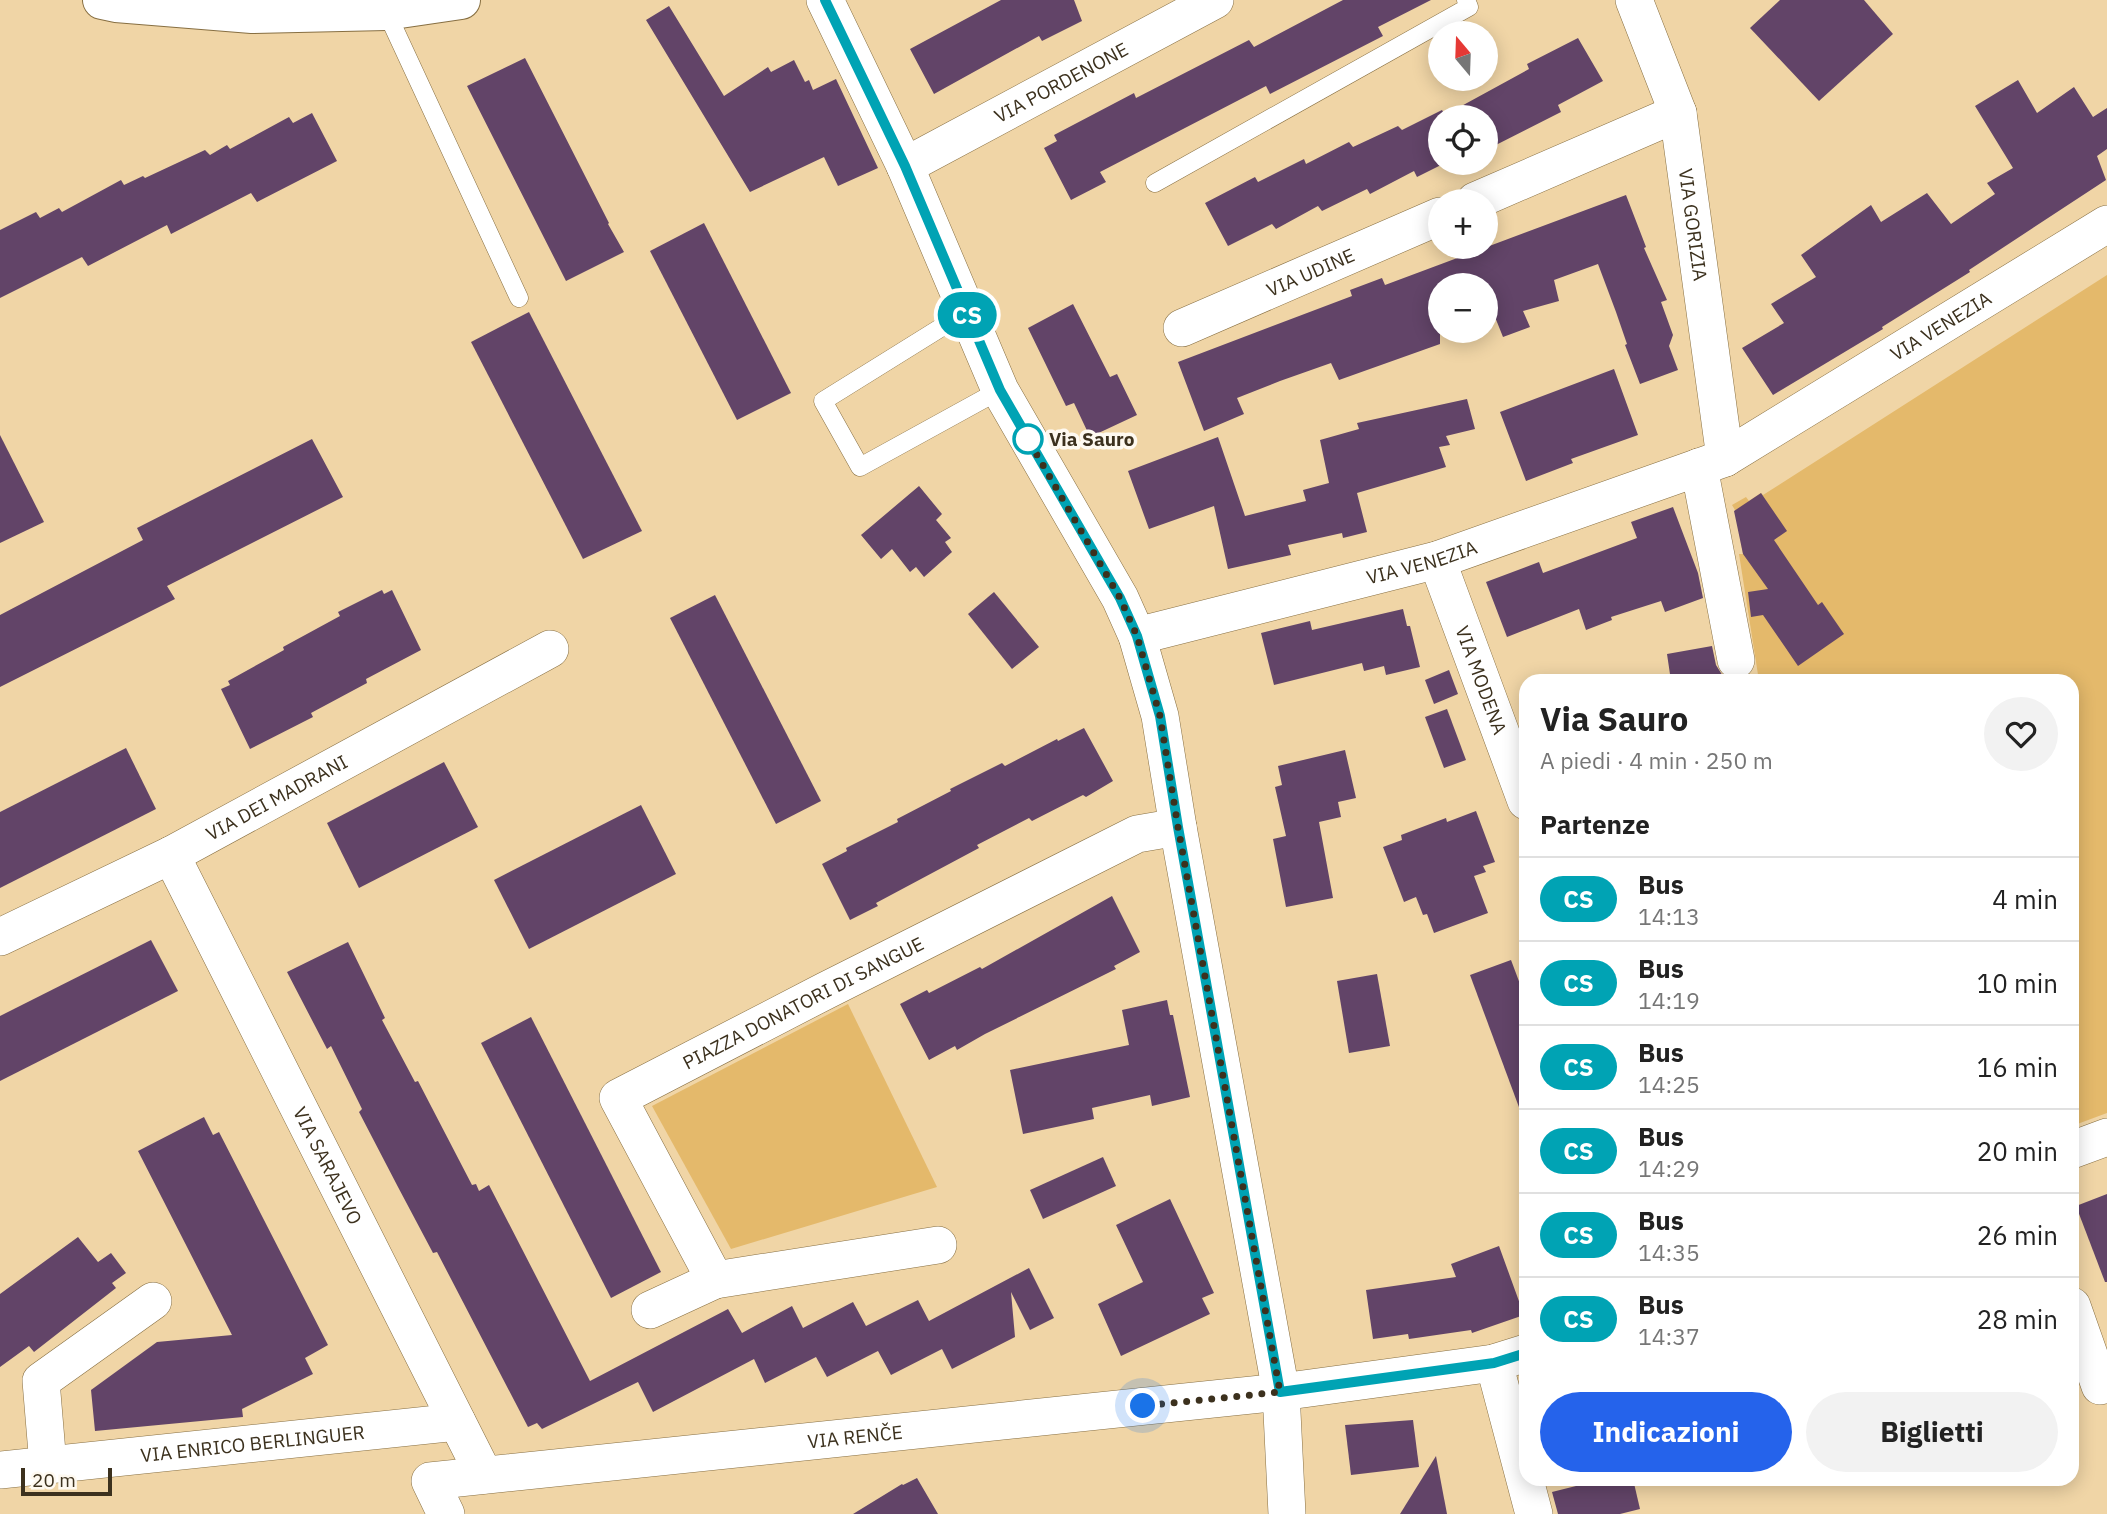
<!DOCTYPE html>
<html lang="it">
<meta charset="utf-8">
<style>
:root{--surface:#fff;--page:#f2f2f2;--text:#222;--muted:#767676;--line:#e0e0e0;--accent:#2563eb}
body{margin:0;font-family:"IBM Plex Sans",sans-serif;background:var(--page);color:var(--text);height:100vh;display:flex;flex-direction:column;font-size:26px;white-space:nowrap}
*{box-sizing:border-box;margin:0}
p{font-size:23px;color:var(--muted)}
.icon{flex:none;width:38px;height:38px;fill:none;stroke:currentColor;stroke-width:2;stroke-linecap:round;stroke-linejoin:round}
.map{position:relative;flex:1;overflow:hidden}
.sheet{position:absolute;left:1519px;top:674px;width:560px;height:812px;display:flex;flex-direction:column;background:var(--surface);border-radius:21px;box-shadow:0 4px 18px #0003}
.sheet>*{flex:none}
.badge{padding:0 14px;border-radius:23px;font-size:24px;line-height:46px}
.needle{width:46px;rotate:341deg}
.buttons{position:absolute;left:1428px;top:21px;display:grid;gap:14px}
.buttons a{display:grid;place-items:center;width:70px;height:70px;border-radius:50%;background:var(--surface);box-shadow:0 4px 18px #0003;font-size:35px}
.scale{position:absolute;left:21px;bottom:18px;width:91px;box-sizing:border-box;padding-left:7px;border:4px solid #3c311e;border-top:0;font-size:19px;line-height:24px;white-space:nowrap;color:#3c311e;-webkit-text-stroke:5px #fef9f0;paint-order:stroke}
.you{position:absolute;width:35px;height:35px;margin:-18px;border:5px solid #fff;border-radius:50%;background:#1a73e8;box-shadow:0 0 0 10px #1a73e833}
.map>.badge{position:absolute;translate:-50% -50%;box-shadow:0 0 0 4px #fff}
h2{padding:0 21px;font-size:26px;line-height:63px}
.round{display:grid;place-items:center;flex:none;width:74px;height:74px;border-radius:37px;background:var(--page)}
.overview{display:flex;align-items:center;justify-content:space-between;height:119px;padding:0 21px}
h1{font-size:33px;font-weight:700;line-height:52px}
.action{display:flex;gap:14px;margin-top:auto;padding:14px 21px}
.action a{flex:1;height:80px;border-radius:42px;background:var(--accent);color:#fff;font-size:28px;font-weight:700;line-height:80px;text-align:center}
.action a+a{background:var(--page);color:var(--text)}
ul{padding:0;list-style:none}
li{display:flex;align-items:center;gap:21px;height:84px;padding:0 21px;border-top:2px solid var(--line)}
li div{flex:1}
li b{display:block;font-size:26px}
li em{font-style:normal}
li .badge{min-width:77px;font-weight:700;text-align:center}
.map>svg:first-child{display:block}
</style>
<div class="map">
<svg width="2107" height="1514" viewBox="0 0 2107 1514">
<rect width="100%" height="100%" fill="#f0d5a6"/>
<g fill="#e4b96b">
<path d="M2107,275V1113L2072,1126V681H1759L1739,554H1743L1735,510L1732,505L1746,497L1749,501L1761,493L1763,495Z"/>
<path d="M848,1004L937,1187L731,1249L652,1106Z"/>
</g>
<g fill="#624468">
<path d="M1001,0H1074L1082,21L1042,41L1039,36L934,94L910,49Z"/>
<path d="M1343,0H1431L1378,27L1383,36L1270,94L1266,86L1100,172L1106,182L1071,200L1044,148L1057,141L1054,135L1134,93L1136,98L1249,40L1254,47Z"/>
<path d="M1780,0H1864L1893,34L1819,101L1750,28Z"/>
<path d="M669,6L724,96L768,67L771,72L794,60L805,82L809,80L813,90L836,79L878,168L838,186L824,157L750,192L646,20Z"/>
<path d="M1578,38L1603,81L1558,105L1561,112L1486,150V117H1440V163H1445L1417,177L1414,171L1370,194L1367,189L1322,211L1318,206L1276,229L1272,224L1228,246L1205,203L1255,177L1258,182L1304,159L1306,164L1349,142L1353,147L1398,126L1402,130L1442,110L1445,115L1529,69L1527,64Z"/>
<path d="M525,58L609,223L608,224L624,252L566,281L467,86Z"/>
<path d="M2018,80L2037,113L2074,87L2093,117L2107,108V149L2097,156L2106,180L1969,270L1970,272L1882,327L1883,329L1773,395L1742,348L1784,323L1771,304L1816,277L1801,255L1871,205L1881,222L1927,193L1951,224L1995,194L1987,183L2013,168L1975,106Z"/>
<path d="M312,113L337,161L257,202L251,193L171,234L167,225L88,266L82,257L0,298V230L36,212L40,218L59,208L62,212L121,180L124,185L143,176L145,178L205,150L210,155L227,145L230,149L289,117L293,123Z"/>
<path d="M1626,195L1646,247L1644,248L1667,300L1661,302L1673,335L1669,346L1678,370L1640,384L1625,345L1627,344L1616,312L1598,264L1554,280L1559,301L1523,311L1530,327L1503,337L1495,317L1489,320L1486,313V285H1440V344L1339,380L1331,363L1280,381L1237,398L1244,414L1204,431L1178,362L1352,296L1350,290L1382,278L1385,285Z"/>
<path d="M704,223L791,393L737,420L650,251Z"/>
<path d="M1073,304L1110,377L1117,374L1137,415L1090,437L1074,403L1066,406L1028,328Z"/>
<path d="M529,312L642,531L583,559L471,342Z"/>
<path d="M1614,369L1638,435L1571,459L1573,463L1526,481L1500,412Z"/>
<path d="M1467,399L1475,429L1446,436L1450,445L1439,447L1446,467L1357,493L1367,532L1343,538L1342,533L1288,545L1291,555L1228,569L1214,506L1149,529L1128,471L1218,437L1245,516L1306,501L1303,490L1329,483L1320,440L1359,429L1357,423Z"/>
<path d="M0,435L44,522L0,543Z"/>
<path d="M312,439L343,497L167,586L175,599L0,687V615L143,540L137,528Z"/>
<path d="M919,486L942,514L936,520L951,538L945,542L952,552L924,577L916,567L910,572L892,549L881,559L861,535Z"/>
<path d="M1761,493L1787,531L1774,540L1818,605L1822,602L1844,634L1798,666L1763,615L1751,617L1748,592L1768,589L1743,554L1734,511Z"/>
<path d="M1673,507L1698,573L1703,598L1665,612L1661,601L1611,617L1612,620L1586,630L1579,609L1507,637L1486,582L1539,562L1543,573L1637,538L1631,522Z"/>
<path d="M382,590L384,594L392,590L421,650L366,679L367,683L311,713L313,717L250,749L221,689L230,685L228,681L284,650L283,647L340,616L338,612Z"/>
<path d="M994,592L1039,647L1012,669L968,614Z"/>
<path d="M715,595L821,801L776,824L670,618Z"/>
<path d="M1403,609L1407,626H1410L1420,667L1386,675L1384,666L1364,671L1362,663L1274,685L1261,633L1310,621L1312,630Z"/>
<path d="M1712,646L1716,665L1726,681H1671L1667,654Z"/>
<path d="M1449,670L1458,694L1434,704L1425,680Z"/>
<path d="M1447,709L1466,760L1444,768L1425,717Z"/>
<path d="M1084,728L1113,781L1086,797L1083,795L1032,821L1029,818L977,845L979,848L876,903L878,906L850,920L822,864L847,851L846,848L898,822L897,819L951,791L950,789L1002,763L1005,766L1057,739L1058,741Z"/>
<path d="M126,748L156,809L0,888V812Z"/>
<path d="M1345,750L1356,798L1338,802L1341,817L1319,822L1333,898L1286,907L1273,839L1286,836L1275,787L1282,785L1278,766Z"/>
<path d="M444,762L478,827L359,888L327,823Z"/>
<path d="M641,805L676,874L529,949L494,880Z"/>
<path d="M1476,811L1495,862L1483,866L1486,872L1474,876L1488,913L1434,933L1427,914L1423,915L1416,897L1404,902L1383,847L1402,840L1401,835L1446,818L1447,822Z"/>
<path d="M1112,896L1140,952L1114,966L1116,969L985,1034L957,1050L955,1046L929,1060L900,1004L927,990L929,993L980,967L982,969Z"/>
<path d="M151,940L178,991L0,1081V1016Z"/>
<path d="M348,942L385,1018L382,1020L415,1082L418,1081L472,1185L476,1184L479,1191L489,1185L590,1381L728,1309L742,1333L792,1306L803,1328L853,1302L866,1326L918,1300L929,1321L1029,1268L1054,1318L1030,1330L1011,1292L1015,1337L952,1369L942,1349L891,1375L878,1351L827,1377L816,1357L765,1383L754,1359L653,1412L638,1382L542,1429L537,1423L528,1427L437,1252L433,1253L398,1187L359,1112L362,1109L331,1046L327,1049L287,972Z"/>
<path d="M1511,960L1526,1000V1118H1523L1470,975Z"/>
<path d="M1377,974L1390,1046L1349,1053L1337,981Z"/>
<path d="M1167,1000L1170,1015H1173L1190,1097L1152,1106L1150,1095L1092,1108L1094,1119L1023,1134L1010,1070L1129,1045L1122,1010Z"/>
<path d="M531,1017L661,1272L611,1298L481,1043Z"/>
<path d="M204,1117L213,1135L219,1132L328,1345L305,1358L313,1374L242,1409L243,1417L95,1431L91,1390L157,1342L232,1335L138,1151Z"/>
<path d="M1103,1157L1116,1186L1043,1219L1030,1190Z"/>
<path d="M2107,1194V1282H2105L2076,1206Z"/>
<path d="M1170,1199L1214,1293L1202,1298L1210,1314L1121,1356L1098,1304L1143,1282L1116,1225Z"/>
<path d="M78,1237L98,1262L111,1253L126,1273L112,1283L116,1288L34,1352L29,1346L0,1367V1294Z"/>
<path d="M1499,1246L1524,1315L1472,1333L1471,1330L1409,1339L1408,1334L1373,1339L1366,1290L1456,1277L1451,1264Z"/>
<path d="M1413,1420L1419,1467L1351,1475L1345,1425Z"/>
<path d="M1436,1456L1447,1514H1400Z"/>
<path d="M917,1478L938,1514H853L902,1484L903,1485Z"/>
<path d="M1604,1479H1633L1640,1509L1620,1514H1558L1552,1492Z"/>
</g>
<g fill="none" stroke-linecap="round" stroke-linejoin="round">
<g stroke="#876f42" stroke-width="19">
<g id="service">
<path d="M386,11L519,298"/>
<path d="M1155,183L1469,7L1466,0"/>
<path d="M966,312L823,401L860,467L1000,390"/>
</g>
</g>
<g stroke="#876f42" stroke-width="38">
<g id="minor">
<path d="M825,0L905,166L1000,390L1120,598L1137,636L1160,716L1178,827L1281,1392L1287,1514"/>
<path id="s1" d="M1634,0L1678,113L1725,458"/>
<path id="s2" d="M905,166L1215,0"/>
<path d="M1475,201L1678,113"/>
<path id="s3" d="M1182,328L1440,216"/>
<path d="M1699,467L1736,660"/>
<path id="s4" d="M1437,560L1526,801"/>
<path id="s5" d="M1137,636L1437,560L1725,458L2107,224"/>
<path id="s6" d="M171,855L484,1475"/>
<path id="s7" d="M0,937L171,855L550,649"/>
<path d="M2072,1150L2107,1137"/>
<path id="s8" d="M938,1245L715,1280L618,1098L825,991L1137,834L1178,827"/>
<path d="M2072,1306L2100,1386"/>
<path d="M650,1310L715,1280"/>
<path d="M1494,1363L1534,1514"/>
<path d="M48,1465L41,1381L153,1301"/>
<path id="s9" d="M0,1470L457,1422"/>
<path id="s10" d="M446,1514L430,1481L1281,1392L1494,1363L1526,1353"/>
</g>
</g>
<g stroke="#876f42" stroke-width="40">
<path id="tertiary" d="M102,0L116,3L252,14L386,11L461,0"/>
</g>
<use href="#service" stroke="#fff" stroke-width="18"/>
<use href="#minor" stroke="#fff" stroke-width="37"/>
<use href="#tertiary" stroke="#fff" stroke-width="38"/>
</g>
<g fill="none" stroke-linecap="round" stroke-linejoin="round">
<g stroke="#fff" stroke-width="16">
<path id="line" d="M825,0L905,166L1000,390L1120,598L1137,636L1160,716L1178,827L1280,1392L1494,1363L1526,1353"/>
</g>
<use href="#line" stroke="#00a3b4" stroke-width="10"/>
<path stroke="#3c311e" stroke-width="7" stroke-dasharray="0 12.6" d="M1028,439L1026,436L1120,598L1137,636L1160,716L1178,827L1280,1392L1143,1406"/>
</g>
<circle fill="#fff" stroke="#00a3b4" stroke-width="3.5" cx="1028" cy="439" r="14"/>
<g text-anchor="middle" stroke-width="7" stroke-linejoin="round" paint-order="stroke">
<g font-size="19" fill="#3c311e" stroke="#fef9f0">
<text dy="7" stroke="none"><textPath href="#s2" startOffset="177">VIA PORDENONE</textPath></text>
<text dy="7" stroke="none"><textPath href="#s1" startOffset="234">VIA GORIZIA</textPath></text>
<text dy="7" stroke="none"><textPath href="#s3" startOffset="140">VIA UDINE</textPath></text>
<text dy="7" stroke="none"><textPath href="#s5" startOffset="868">VIA VENEZIA</textPath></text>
<text dy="7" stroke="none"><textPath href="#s5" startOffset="294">VIA VENEZIA</textPath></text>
<text dy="7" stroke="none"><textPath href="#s4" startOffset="128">VIA MODENA</textPath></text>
<text dy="7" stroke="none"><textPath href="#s7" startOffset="310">VIA DEI MADRANI</textPath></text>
<text dy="7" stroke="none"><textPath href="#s8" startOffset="640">PIAZZA DONATORI DI SANGUE</textPath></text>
<text dy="7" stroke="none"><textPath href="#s6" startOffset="348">VIA SARAJEVO</textPath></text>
<text dy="7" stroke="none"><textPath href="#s10" startOffset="464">VIA RENČE</textPath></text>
<text dy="7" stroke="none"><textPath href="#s9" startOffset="254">VIA ENRICO BERLINGUER</textPath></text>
</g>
<g font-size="19" font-weight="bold" fill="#3c311e" stroke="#fef9f0" text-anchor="start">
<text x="1049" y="446">Via Sauro</text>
</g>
</g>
</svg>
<div class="buttons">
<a><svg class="needle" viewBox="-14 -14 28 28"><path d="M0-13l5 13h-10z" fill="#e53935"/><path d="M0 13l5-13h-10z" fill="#767676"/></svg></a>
<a><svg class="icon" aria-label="locate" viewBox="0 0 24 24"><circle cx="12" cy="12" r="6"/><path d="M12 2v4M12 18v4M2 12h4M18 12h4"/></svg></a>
<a>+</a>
<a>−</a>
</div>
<div class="scale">20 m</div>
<div class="you" style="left:1143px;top:1406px"></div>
<b class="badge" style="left:967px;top:315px;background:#00a3b4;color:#fff">CS</b>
<section class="sheet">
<div class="overview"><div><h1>Via Sauro</h1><p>A piedi · 4 min · 250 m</p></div><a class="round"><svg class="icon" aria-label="heart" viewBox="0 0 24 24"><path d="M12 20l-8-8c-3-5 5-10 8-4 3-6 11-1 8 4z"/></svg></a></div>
<h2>Partenze</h2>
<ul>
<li><span class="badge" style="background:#00a3b4;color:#fff">CS</span><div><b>Bus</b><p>14:13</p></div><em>4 min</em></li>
<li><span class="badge" style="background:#00a3b4;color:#fff">CS</span><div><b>Bus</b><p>14:19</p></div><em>10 min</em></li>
<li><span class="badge" style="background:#00a3b4;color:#fff">CS</span><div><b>Bus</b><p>14:25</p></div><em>16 min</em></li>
<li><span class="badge" style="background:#00a3b4;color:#fff">CS</span><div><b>Bus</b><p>14:29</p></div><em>20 min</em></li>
<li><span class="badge" style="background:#00a3b4;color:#fff">CS</span><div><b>Bus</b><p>14:35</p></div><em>26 min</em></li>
<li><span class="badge" style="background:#00a3b4;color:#fff">CS</span><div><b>Bus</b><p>14:37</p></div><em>28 min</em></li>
</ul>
<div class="action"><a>Indicazioni</a><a>Biglietti</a></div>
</section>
</div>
